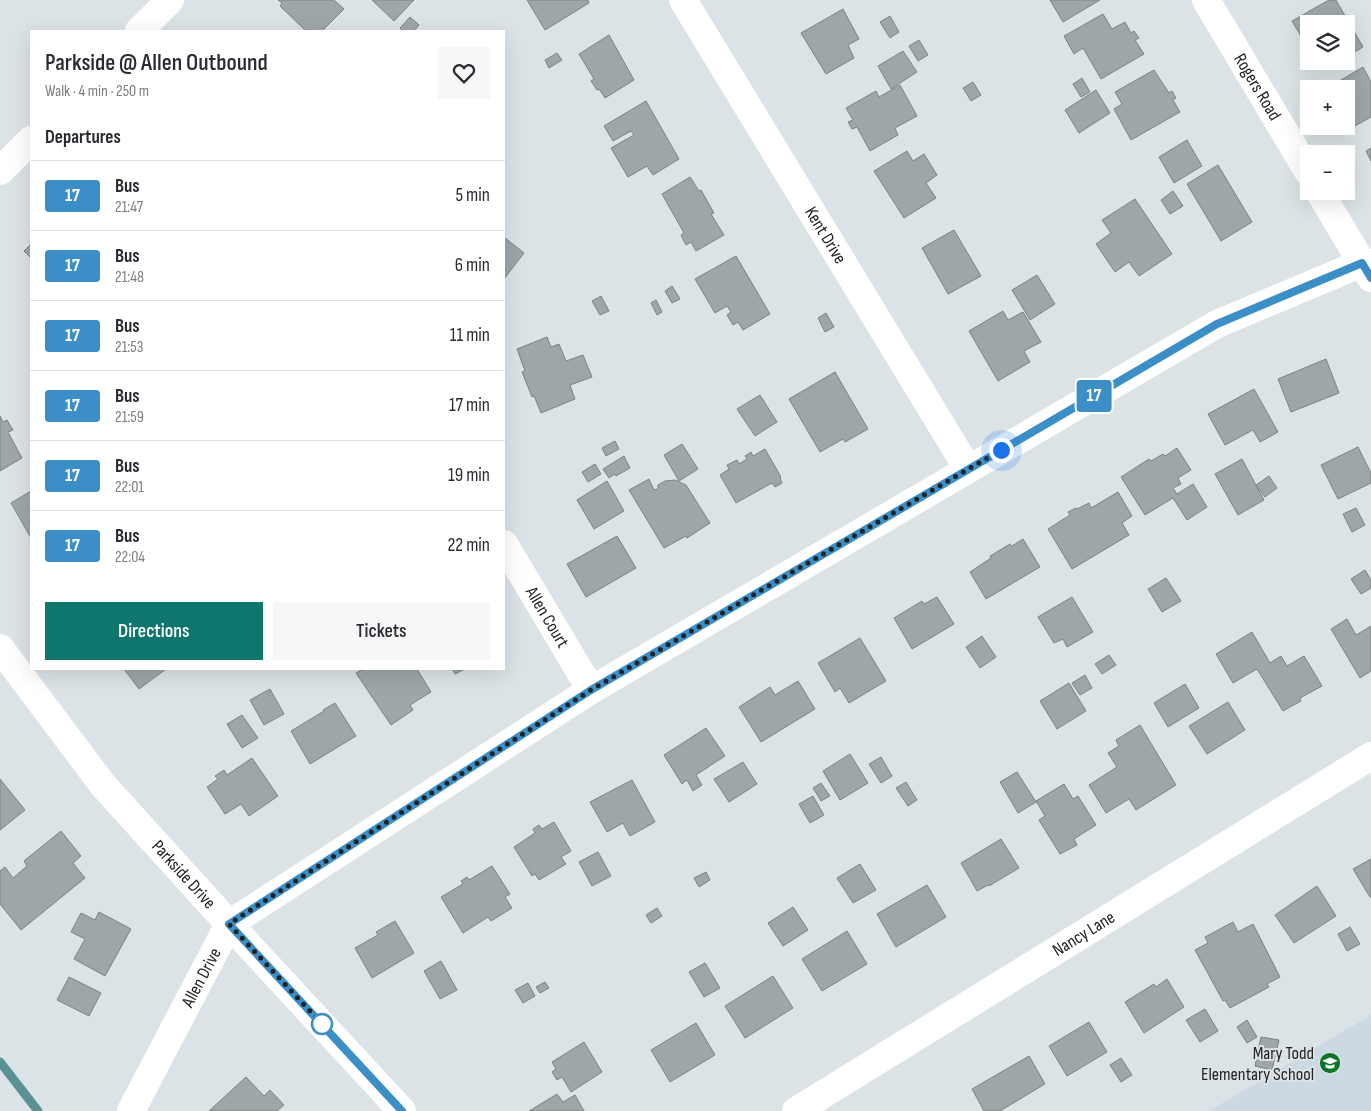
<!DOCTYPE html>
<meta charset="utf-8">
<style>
:root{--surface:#fff;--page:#f7f7f7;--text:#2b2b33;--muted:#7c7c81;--line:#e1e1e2;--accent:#0f766e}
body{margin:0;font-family:"Sofia Sans Condensed",sans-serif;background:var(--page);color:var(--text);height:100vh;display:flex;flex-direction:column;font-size:19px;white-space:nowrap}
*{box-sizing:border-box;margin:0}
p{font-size:16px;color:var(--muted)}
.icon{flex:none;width:28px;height:28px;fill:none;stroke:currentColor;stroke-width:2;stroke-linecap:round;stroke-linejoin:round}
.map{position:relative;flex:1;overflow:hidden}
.panel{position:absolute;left:30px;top:30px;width:475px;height:640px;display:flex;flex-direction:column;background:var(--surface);border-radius:0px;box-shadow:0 5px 20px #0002}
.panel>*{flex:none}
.badge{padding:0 10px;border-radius:4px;font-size:18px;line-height:32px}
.tools{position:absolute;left:1300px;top:15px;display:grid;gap:10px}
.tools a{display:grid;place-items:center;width:55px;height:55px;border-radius:0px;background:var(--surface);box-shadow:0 5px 20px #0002;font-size:25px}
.you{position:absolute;width:25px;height:25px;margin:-12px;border:4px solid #fff;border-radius:50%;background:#1a73e8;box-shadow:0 0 0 8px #1a73e833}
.map>.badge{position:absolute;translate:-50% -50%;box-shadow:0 0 0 2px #fff}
h2{padding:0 15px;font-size:19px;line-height:45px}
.round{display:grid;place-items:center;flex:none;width:52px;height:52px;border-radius:0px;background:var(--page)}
.headline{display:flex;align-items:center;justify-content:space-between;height:85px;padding:0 15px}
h1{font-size:24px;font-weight:600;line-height:38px}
.cta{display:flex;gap:10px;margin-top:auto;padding:10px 15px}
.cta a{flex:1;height:58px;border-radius:0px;background:var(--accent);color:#fff;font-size:20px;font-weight:600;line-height:58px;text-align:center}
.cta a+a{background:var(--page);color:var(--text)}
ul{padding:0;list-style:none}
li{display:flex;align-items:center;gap:15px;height:70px;padding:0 15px;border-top:1px solid var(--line)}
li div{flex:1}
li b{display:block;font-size:19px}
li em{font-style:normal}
li .badge{min-width:55px;font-weight:700;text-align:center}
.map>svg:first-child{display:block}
</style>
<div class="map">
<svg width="1371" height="1111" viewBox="0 0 1371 1111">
<rect width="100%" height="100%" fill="#dce3e7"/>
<path fill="#ccd9e2" d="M1371,1015V1111H1209Z"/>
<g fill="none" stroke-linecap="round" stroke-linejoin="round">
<path stroke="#5a9195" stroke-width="9" d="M0,1062L38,1111"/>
</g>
<g fill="#9ea6a9" stroke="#7c8386">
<path d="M278,0H334L344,9L323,30L324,31H306L280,6L282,3Z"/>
<path d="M372,0H414L394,21Z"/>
<path d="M527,0H588L589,3L545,30Z"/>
<path d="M1050,0H1100L1063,22Z"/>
<path d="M1329,0H1336L1363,47L1346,57V24H1309V50L1292,21Z"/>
<path d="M843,9L859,39L848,45L854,58L826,74L801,33Z"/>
<path d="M1103,14L1112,29L1125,22L1131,33L1134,31L1139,38L1135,40L1144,54L1101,79L1083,48L1074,54L1064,36Z"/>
<path d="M890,16L899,32L890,38L880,22Z"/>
<path d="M410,17L419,25L414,31H403L400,28Z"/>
<path d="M609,35L634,80L605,98L599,89L597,90L591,81L594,79L579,54Z"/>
<path d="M919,40L928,55L918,61L909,46Z"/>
<path d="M903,51L917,72L891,89L878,66Z"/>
<path d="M557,53L562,60L549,68L545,60Z"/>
<path d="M1363,67L1371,82V117L1353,127L1346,115V89H1332L1331,86Z"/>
<path d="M1154,70L1169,93L1172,91L1176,98L1173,100L1180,112L1131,140L1114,109L1122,104L1115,92Z"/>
<path d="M1082,78L1090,92L1081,97L1073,84Z"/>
<path d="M973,82L981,95L971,101L963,88Z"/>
<path d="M900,85L917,116L895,128L898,135L870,151L857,127L852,129L848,122L853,120L846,108L876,91L879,97Z"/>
<path d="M1096,90L1110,113L1079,133L1065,110Z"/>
<path d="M646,101L679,159L653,175L647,166L628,177L611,148L634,135L631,131L613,141L604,126Z"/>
<path d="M1187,140L1202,166L1174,183L1159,157Z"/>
<path d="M1371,148V161L1366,151Z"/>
<path d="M907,151L913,161L924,154L937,175L926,183L936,198L904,218L874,171Z"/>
<path d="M1218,165L1252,222L1221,241L1187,184Z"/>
<path d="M690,177L699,191L701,190L714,213L711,214L724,235L696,251L691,242L686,245L681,235L684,233L662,194Z"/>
<path d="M1173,191L1183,206L1170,214L1161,200Z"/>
<path d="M1135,199L1172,254L1139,276L1129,262L1115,272L1096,244L1111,233L1102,220Z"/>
<path d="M954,230L981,276L948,294L922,248Z"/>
<path d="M505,238L524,253L504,279V239Z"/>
<path d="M31,244V258L24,251Z"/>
<path d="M736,256L770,314L743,330L738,322L733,325L727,315L731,312L727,306L715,313L695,279Z"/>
<path d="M1037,275L1055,304L1030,320L1012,290Z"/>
<path d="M672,286L680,299L672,303L665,291Z"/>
<path d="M601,296L609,311L600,315L592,301Z"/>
<path d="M656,300L662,312L657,315L651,303Z"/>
<path d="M1003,311L1008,320L1023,312L1041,342L1024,351L1030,362L998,381L969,331Z"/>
<path d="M826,313L834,327L825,332L818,318Z"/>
<path d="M547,337L551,347L559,344L566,361L583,355L592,377L570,385L575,399L541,413L534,396L532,397L522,372L525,371L517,349Z"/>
<path d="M1326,359L1339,393L1291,412L1278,379Z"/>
<path d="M835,372L868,429L845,442L843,439L820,452L789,399Z"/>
<path d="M1254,389L1278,432L1260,442L1253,430L1225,445L1208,414Z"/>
<path d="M760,395L777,422L755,436L737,409Z"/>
<path d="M0,416L3,422L7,420L13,430L8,432L22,458L0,471Z"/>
<path d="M615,441L619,449L606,456L602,448Z"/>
<path d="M682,444L698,469L679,481L664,455Z"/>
<path d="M1358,447L1371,473V483L1338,499L1321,465Z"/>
<path d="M1177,448L1191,470L1178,478L1181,484L1173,488L1177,494L1193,484L1207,507L1187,520L1173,498L1145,515L1121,477L1149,459L1151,461L1163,454L1165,456Z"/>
<path d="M765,449L781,477L780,478L782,483L775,487L772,483L736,503L720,475L729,469L727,465L737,460L739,464L747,459L745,456L751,452L753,456Z"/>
<path d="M624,456L630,468L616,476L615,474L609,478L603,469Z"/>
<path d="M1242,459L1264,500L1238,515L1215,474Z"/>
<path d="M595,464L601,474L588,482L582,472Z"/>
<path d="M1269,476L1277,488L1265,497L1256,485Z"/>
<path d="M649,479L654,490L658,489V485L665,481L675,480L686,485L710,523L687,538L686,536L664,548L629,490Z"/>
<path d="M607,481L624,511L594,529L577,500Z"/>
<path d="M31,491V538L11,503Z"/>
<path d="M1118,492L1132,516L1122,523L1129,535L1072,569L1048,529L1070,515L1068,512L1076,508L1077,509L1089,503L1091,508Z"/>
<path d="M1356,508L1365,525L1352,532L1343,514Z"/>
<path d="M617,536L636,568L586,597L567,564Z"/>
<path d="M1023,539L1040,567L986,599L970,572L991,558L990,556L1010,544L1012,546Z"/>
<path d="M1365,570L1371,580V588L1361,594L1351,579Z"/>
<path d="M1166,578L1181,601L1162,612L1148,589Z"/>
<path d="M937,597L954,624L912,649L894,618L922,601L924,604Z"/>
<path d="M1072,597L1093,632L1067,647L1063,639L1054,643L1038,617Z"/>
<path d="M1347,619L1356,635L1371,626V671L1360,678L1331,629Z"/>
<path d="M1252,632L1270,663L1281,656L1287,666L1304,656L1322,686L1300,698L1301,701L1283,711L1257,669L1233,683L1216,654Z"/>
<path d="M982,636L996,657L980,668L966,647Z"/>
<path d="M860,638L886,681L849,703L840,688L835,692L818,663Z"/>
<path d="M1109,655L1116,665L1102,674L1095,664Z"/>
<path d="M124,669H166L139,689Z"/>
<path d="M363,669H417L431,692L410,705L413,710L391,725L356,673Z"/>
<path d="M452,669H465L455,674Z"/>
<path d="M1085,675L1092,688L1080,695L1072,683Z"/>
<path d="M798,681L815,709L761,742L739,707L770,687L775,695Z"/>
<path d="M1069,683L1086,711L1057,729L1040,701Z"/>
<path d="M1185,684L1199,708L1168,727L1154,703Z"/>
<path d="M270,689L284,714L264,725L250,700Z"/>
<path d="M1228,702L1245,730L1207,754L1189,726Z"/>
<path d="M335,703L356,736L310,764L291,731L324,711L323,710Z"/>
<path d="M242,715L258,738L242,748L227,724Z"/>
<path d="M1140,725L1176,785L1136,810L1129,799L1106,813L1089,785L1117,767L1108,753L1119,746L1116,740Z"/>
<path d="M706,728L725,756L696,775L702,785L693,791L687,780L682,784L664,755Z"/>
<path d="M850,754L868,783L840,800L823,771Z"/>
<path d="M881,757L892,776L881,783L869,764Z"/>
<path d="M252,758L278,796L249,816L241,804L225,814L207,787L218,779L215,776L224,770L227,775Z"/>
<path d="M743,762L757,784L729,802L714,779Z"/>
<path d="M1017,772L1036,802L1018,813L1000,782Z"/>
<path d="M0,779L25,810L0,830Z"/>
<path d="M632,780L655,822L630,836L623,823L607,832L590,802Z"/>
<path d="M906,782L917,800L908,806L896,788Z"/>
<path d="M821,783L830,796L821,801L813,788Z"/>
<path d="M1064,784L1073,799L1078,796L1096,825L1074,839L1077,845L1060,854L1039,820L1045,816L1036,801Z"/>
<path d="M813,796L824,815L810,823L799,804Z"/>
<path d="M554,822L571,851L561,857L566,864L539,880L535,874L532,876L514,847L535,833L533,829L539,825L542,829Z"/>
<path d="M61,831L81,856L73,863L85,878L21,930L0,904V871L5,867L13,878L27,866L24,861Z"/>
<path d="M1001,839L1019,868L989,886L988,885L977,891L961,863Z"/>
<path d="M598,852L611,876L592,886L579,862Z"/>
<path d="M1371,859V897H1370L1353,869Z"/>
<path d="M860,864L876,890L853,903L837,878Z"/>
<path d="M492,866L510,894L505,897L512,908L491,921L488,917L463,933L441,897L463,884L461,881L467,877L469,880Z"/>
<path d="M706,872L710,880L699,887L694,878Z"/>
<path d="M927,885L946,917L896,947L877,914Z"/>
<path d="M1317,886L1336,916L1294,943L1275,915Z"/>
<path d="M793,907L808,930L783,946L768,923Z"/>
<path d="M657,908L662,916L651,923L646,915Z"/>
<path d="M99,912L131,929L105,976L74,959L85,939L71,932L81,913L95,920Z"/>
<path d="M395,921L414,953L372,978L355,948L378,935L376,932Z"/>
<path d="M1233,922L1238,932L1253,924L1280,977L1267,984L1269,987L1230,1008L1225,1000L1223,1001L1195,950L1208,943L1205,937Z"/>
<path d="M1350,927L1360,944L1347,951L1338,934Z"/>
<path d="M847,931L867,964L822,991L802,959Z"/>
<path d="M441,961L457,990L440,999L424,971Z"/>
<path d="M705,963L720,988L704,997L689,972Z"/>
<path d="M773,976L793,1008L745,1038L725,1006Z"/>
<path d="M69,977L101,993L89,1016L57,1000Z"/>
<path d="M1167,979L1184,1007L1144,1033L1125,1002L1154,984L1156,987Z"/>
<path d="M545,982L549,988L540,993L536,987Z"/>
<path d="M528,983L535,996L523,1003L515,990Z"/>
<path d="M1205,1009L1218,1031L1200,1042L1186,1020Z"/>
<path d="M1247,1020L1257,1037L1247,1043L1237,1027Z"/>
<path d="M1089,1022L1107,1052L1067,1076L1049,1046Z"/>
<path d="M696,1023L715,1055L670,1082L651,1050Z"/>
<path d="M1261,1037L1279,1040L1272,1070L1255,1066Z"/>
<path d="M584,1042L602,1072L571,1092L562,1077L557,1080L552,1072L556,1069L552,1062Z"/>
<path d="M1029,1056L1045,1084L1000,1111H984L972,1089Z"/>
<path d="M1121,1058L1132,1075L1121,1082L1110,1065Z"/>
<path d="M246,1077L264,1096L270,1090L284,1105L277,1111H209Z"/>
<path d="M557,1094L563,1102L575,1095L584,1111H529Z"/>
</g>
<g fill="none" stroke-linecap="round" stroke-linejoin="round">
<g stroke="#fff" stroke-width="28">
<path id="s1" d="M683,0L968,469"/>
<path id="s2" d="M1206,0L1309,173"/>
<path d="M139,31L170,0"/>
<path d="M0,171L31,140"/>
<path d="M1319,191L1371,278"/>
<path id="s3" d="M504,544L591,690"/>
<path id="s4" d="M0,648L103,785L229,924L402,1111"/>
<path id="s5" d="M131,1111L229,924L591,690L1217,324L1362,263H1371"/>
<path id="s6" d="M796,1111L1371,756"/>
</g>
</g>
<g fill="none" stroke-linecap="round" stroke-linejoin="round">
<g stroke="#fff" stroke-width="11">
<path id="line" d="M402,1111L229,924L591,690L1217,324L1362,263L1371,278"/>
</g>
<use href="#line" stroke="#3c8fc6" stroke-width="8"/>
<path stroke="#202224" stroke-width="5" stroke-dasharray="0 9" d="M322,1024L229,924L591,690L1001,450"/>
</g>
<defs>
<g id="school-disc" transform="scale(1.125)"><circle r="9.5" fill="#097527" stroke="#dce3e7"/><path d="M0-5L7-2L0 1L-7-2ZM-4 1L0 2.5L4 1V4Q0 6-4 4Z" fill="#fff"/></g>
</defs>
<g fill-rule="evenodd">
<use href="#school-disc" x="1330" y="1063"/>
</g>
<circle fill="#fff" stroke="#3c8fc6" stroke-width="2.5" cx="322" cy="1024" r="10"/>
<g text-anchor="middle" stroke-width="4" stroke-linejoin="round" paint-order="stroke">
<g font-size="18" fill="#202224" stroke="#dce3e7">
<text dy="6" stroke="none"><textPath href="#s2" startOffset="101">Rogers Road</textPath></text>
<text dy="6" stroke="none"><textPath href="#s1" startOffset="275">Kent Drive</textPath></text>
<text dy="6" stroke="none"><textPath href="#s3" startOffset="85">Allen Court</textPath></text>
<text dy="6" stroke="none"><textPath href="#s4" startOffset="292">Parkside Drive</textPath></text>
<text dy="6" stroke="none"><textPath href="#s6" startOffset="338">Nancy Lane</textPath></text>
<text dy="6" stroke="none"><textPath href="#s5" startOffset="151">Allen Drive</textPath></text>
</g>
<g font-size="18" fill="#202224" stroke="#dce3e7" text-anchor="end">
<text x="1314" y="1059">Mary Todd<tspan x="1314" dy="21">Elementary School</tspan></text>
</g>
</g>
</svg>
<div class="tools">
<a><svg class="icon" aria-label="layers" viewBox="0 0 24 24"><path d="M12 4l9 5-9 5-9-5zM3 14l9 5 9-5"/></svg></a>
<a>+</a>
<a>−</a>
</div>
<div class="you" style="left:1001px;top:450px"></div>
<b class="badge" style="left:1094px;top:396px;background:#3c8fc6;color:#fff">17</b>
<section class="panel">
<div class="headline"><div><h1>Parkside @ Allen Outbound</h1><p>Walk · 4 min · 250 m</p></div><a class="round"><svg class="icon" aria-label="heart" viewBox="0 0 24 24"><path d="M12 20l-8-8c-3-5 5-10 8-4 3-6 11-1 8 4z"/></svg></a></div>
<h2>Departures</h2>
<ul>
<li><span class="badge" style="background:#3c8fc6;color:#fff">17</span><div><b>Bus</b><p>21:47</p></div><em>5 min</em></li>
<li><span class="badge" style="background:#3c8fc6;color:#fff">17</span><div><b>Bus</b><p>21:48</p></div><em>6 min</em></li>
<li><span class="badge" style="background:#3c8fc6;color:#fff">17</span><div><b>Bus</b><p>21:53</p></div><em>11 min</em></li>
<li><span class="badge" style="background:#3c8fc6;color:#fff">17</span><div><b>Bus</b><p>21:59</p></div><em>17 min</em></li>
<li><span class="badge" style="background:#3c8fc6;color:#fff">17</span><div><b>Bus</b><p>22:01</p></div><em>19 min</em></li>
<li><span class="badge" style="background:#3c8fc6;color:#fff">17</span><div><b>Bus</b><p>22:04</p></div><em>22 min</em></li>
</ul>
<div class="cta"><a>Directions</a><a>Tickets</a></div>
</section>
</div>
